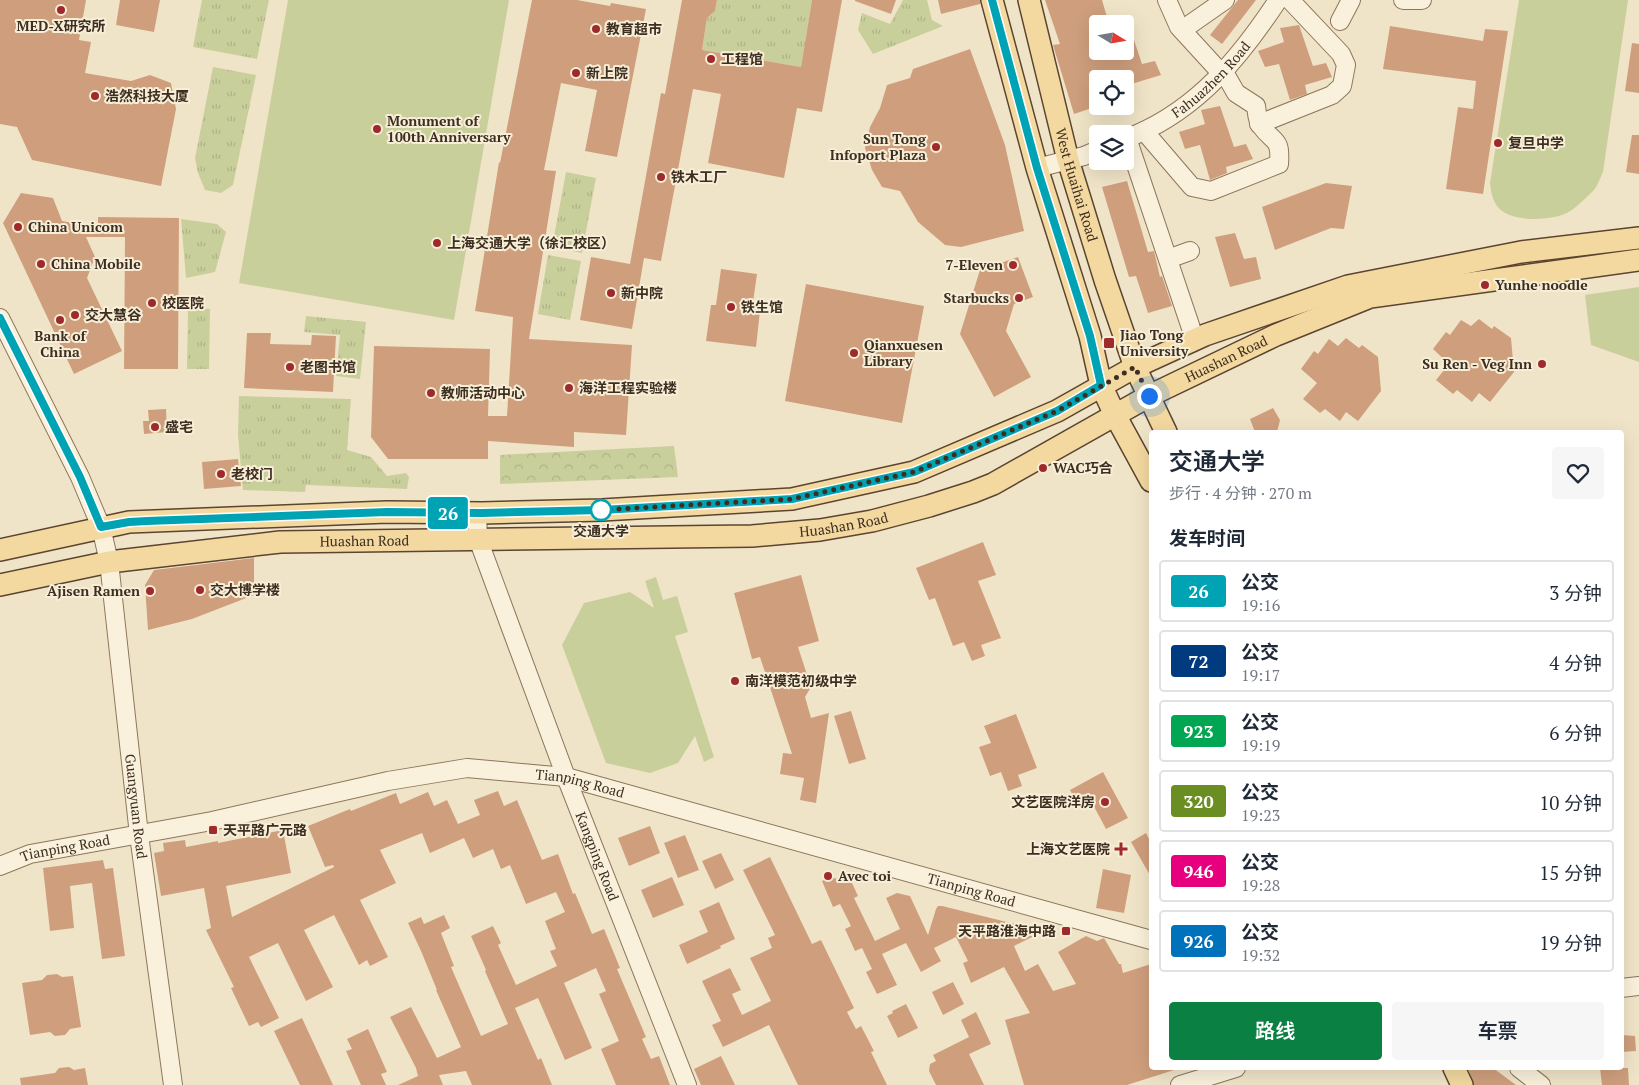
<!DOCTYPE html>
<html lang="zh">
<meta charset="utf-8">
<style>
:root{--surface:#fff;--page:#f6f6f7;--text:#1f2937;--muted:#747a83;--line:#e0e1e3;--accent:#0b8043}
body{margin:0;font-family:"PT Serif","Noto Sans SC",serif;background:var(--page);color:var(--text);height:100vh;display:flex;flex-direction:column;font-size:19px;white-space:nowrap}
*{box-sizing:border-box;margin:0}
p{font-size:16px;color:var(--muted)}
.icon{flex:none;width:28px;height:28px;fill:none;stroke:currentColor;stroke-width:2;stroke-linecap:round;stroke-linejoin:round}
.map{position:relative;flex:1;overflow:hidden}
.sheet{position:absolute;left:1149px;top:430px;width:475px;height:640px;display:flex;flex-direction:column;background:var(--surface);border-radius:5px;box-shadow:0 5px 20px #0002}
.sheet>*{flex:none}
.badge{padding:0 10px;border-radius:4px;font-size:18px;line-height:32px}
.needle{width:32px;rotate:101deg}
.fabs{position:absolute;left:1089px;top:15px;display:grid;gap:10px}
.fabs a{display:grid;place-items:center;width:45px;height:45px;border-radius:5px;background:var(--surface);box-shadow:0 5px 20px #0002;font-size:25px}
.you{position:absolute;width:25px;height:25px;margin:-12px;border:4px solid #fff;border-radius:50%;background:#1a73e8;box-shadow:0 0 0 8px #1a73e833}
.map>.badge{position:absolute;translate:-50% -50%;box-shadow:0 0 0 2px #fff}
h2{padding:0 20px;font-size:19px;line-height:45px}
.round{display:grid;place-items:center;flex:none;width:52px;height:52px;border-radius:5px;background:var(--page)}
.head{display:flex;align-items:center;justify-content:space-between;height:85px;padding:0 20px}
h1{font-size:24px;font-weight:600;line-height:38px}
.primary-button{display:flex;gap:10px;margin-top:auto;padding:10px 20px}
.primary-button a{flex:1;height:58px;border-radius:5px;background:var(--accent);color:#fff;font-size:20px;font-weight:600;line-height:58px;text-align:center}
.primary-button a+a{background:var(--page);color:var(--text)}
ul{padding:0;list-style:none}
li{display:flex;align-items:center;gap:15px;height:62px;margin:0 10px 8px;padding:0 10px;border:2px solid var(--line);border-radius:5px}
li div{flex:1}
li b{display:block;font-size:19px}
li em{font-style:normal}
li .badge{min-width:55px;font-weight:700;text-align:center}
.map>svg:first-child{display:block}
</style>
<div class="map">
<svg width="1639" height="1085" viewBox="0 0 1639 1085">
<defs>
<pattern id="grass-tufts" width="24" height="20" patternUnits="userSpaceOnUse" patternTransform="scale(1.25)"><rect width="24" height="20" fill="#c9cf9b"/><path d="M3 7l-1-3M5 7V3M7 7l1-3M15 17l-1-3M17 17v-4M19 17l1-3" fill="none" stroke="#aeb285"/></pattern>
<pattern id="forest-crowns" width="20" height="18" patternUnits="userSpaceOnUse" patternTransform="scale(1.25)"><rect width="20" height="18" fill="#c9cf9b"/><path d="M2 6a3 3 0 1 1 6 0M12 15a3 3 0 1 1 6 0" fill="none" stroke="#aeb285"/></pattern>
</defs>
<rect width="100%" height="100%" fill="#f0e4c8"/>
<g fill="url(#grass-tufts)">
<path d="M202,0H269L257,59L193,47Z"/>
<path d="M717,0H812L801,67L702,50L707,18L715,11Z"/>
<path d="M903,0H927L932,20L943,26L873,54L858,30L862,13L890,24Z"/>
<path d="M213,67L256,75L233,185L221,193L205,190L198,173L195,158Z"/>
<path d="M566,172L596,178L582,253L552,247Z"/>
<path d="M181,219L217,224L226,232L215,272L186,278Z"/>
<path d="M548,255L581,261L570,320L538,314Z"/>
<path d="M188,308L210,309L209,369H187Z"/>
<path d="M306,316L366,322L360,379L336,376L340,335L304,332Z"/>
<path d="M239,396L351,399L347,450L371,457L387,476L406,473L409,477L407,489L306,485L305,492L243,490L238,435Z"/>
</g>
<path fill="url(#forest-crowns)" d="M674,446L678,477L500,484V455Z"/>
<g fill="#c9cf9b">
<path d="M288,0H509L454,320L239,283Z"/>
<path d="M1519,0H1628L1603,172C1600,178 1598,185 1594,190C1589,195 1574,210 1567,213C1550,221 1509,223 1497,206C1492,199 1491,191 1490,183Z"/>
<path d="M1639,287V362L1591,345L1585,295Z"/>
<path d="M656,577L663,600L677,596L688,632L675,636L714,757L704,762L695,736L678,763L650,773L606,763L562,645L584,603L630,592L654,608L645,581Z"/>
</g>
<g fill="#cf9f7d">
<path d="M0,0H86L79,40L91,42L85,73L131,81L150,75L171,83L176,109L161,186L32,160L17,127L0,124Z"/>
<path d="M120,0H160L154,32L116,25Z"/>
<path d="M532,0H577L610,6L611,3L646,9L617,157L585,151L597,90L561,83L544,170L556,171L529,339L632,345L626,435L574,432V447L488,441V459H388L371,437L374,346L490,349L488,416H507L513,317L475,311L499,162L500,163Z"/>
<path d="M682,0H717L715,11L707,18L702,50L801,67L812,0H842L822,112L797,108L784,178L708,163L721,94L693,89L661,261L644,258L632,329L580,320L591,257L630,264L661,93L665,94Z"/>
<path d="M855,0H896L891,14L855,1Z"/>
<path d="M938,0H980V4L941,14Z"/>
<path d="M1045,0H1102L1109,24H1098V51H1125V20L1127,19L1142,64L1155,61L1161,75L1125,86V79H1098V106L1074,114L1053,45L1060,44Z"/>
<path d="M1238,0H1256L1222,44L1210,35Z"/>
<path d="M1299,25L1313,66L1326,63L1332,77L1305,85L1307,94L1290,100L1279,64L1265,67L1258,51L1284,42L1280,28Z"/>
<path d="M1390,26L1483,41L1485,29L1508,31L1483,194L1446,189L1458,107L1473,109L1476,81L1383,69Z"/>
<path d="M1632,43L1639,44V93L1625,91Z"/>
<path d="M970,49L1005,145L1024,231L961,247L945,245L918,222L900,191L882,187L872,170L865,148L870,127L880,108L887,85L910,78L913,69Z"/>
<path d="M1220,106L1234,147L1246,144L1253,159L1226,167L1227,173L1210,180L1200,145L1185,149L1179,132L1205,124L1201,110Z"/>
<path d="M1632,135H1639V174L1626,172Z"/>
<path d="M1127,181L1148,252L1154,251L1160,277L1162,276L1172,306L1148,313L1136,276L1129,277L1102,187Z"/>
<path d="M1326,183L1352,186L1344,229L1331,228L1275,250L1262,207Z"/>
<path d="M21,193L53,198L62,221L98,227V217L179,218L178,369H124L125,237H86L95,257L87,278L122,351L74,374L3,223Z"/>
<path d="M1235,233L1244,259L1256,257L1261,279L1230,287L1215,237Z"/>
<path d="M1018,257L1033,297L1014,304L1006,331L1031,377L994,397L960,334L980,270Z"/>
<path d="M721,269L757,274L752,309L760,311L756,347L706,341L711,305H716Z"/>
<path d="M806,284L924,306L902,423L785,401Z"/>
<path d="M1479,319L1492,329L1494,326L1511,338L1514,372L1490,402L1479,393L1472,402L1457,390L1453,394L1436,380L1449,364L1433,349L1446,332L1450,335L1461,320L1471,326Z"/>
<path d="M247,333H271L270,344L311,345L312,335L336,336L333,392L244,388Z"/>
<path d="M1346,338L1359,348L1362,345L1378,357L1381,391L1358,421L1346,412L1340,421L1325,409L1320,413L1303,399L1317,383L1301,369L1314,351L1318,354L1329,339L1338,346Z"/>
<path d="M1273,408L1280,420L1277,432H1255L1250,419Z"/>
<path d="M166,409L167,432L144,434L143,421H149L148,410Z"/>
<path d="M238,459L241,486L204,489L202,462Z"/>
<path d="M983,542L996,575L978,581L1001,638L981,645L985,656L972,661L964,642L953,646L935,598L929,600L916,568Z"/>
<path d="M254,558V595L192,619L148,630L145,585L154,570Z"/>
<path d="M801,575L819,641L798,647L811,687L805,697L811,718L829,713L816,803L800,800L804,778L780,774L783,753L792,754L760,657L752,659L734,593Z"/>
<path d="M851,711L866,759L849,764L834,716Z"/>
<path d="M1016,714L1037,768L1018,775L1022,786L1008,791L1001,772L990,776L979,747L991,743L984,726Z"/>
<path d="M1103,772L1128,818L1106,829L1090,799L1078,805L1070,790Z"/>
<path d="M498,791L504,806L517,800L542,860L558,854L573,894L575,893L592,934L604,929L620,968L617,969L646,1037L642,1039L651,1059L659,1056L670,1085H616L601,1049L619,1041L599,994L606,991L596,968L564,983L592,1048L565,1060L538,998L515,1008L538,1060L541,1058L552,1085H472L466,1071L439,1075L443,1085H398L418,1076L416,1068L390,1017L411,1007L437,1058L461,1047L436,990H437L421,951L408,923L421,917L424,924L444,915L450,928L441,933L454,966L451,967L481,1036L508,1024L485,971L486,970L471,936L493,926L501,943L498,945L516,985L557,966L550,951L556,949L545,921L565,912L556,892L526,904L510,865L501,869L493,849L473,858L464,838L430,853L422,833L380,850L396,883L360,900L388,957L370,966L367,960L359,965L334,915L304,930L333,987L306,1001L278,943L249,957L279,1018L261,1027L258,1022L249,1026L231,988L234,987L206,930L211,928L204,888L161,896L154,853L164,851L163,843L185,840L186,847L218,841V843L283,830L291,873L226,886L232,917L334,867L333,865L325,867L308,826L350,809L351,811L396,793L400,804L428,792L434,806L447,800L458,824L480,815L474,800Z"/>
<path d="M650,826L660,853L629,866L618,838Z"/>
<path d="M1146,833L1151,843V877L1131,842Z"/>
<path d="M685,835L699,870L678,878L664,843Z"/>
<path d="M721,853L734,880L715,889L702,861Z"/>
<path d="M770,857L812,944L821,940L854,1008L847,1012L856,1029L861,1026L874,1051L871,1052L887,1085H798L769,1025L723,1047L712,1025L721,1021L702,981L730,968L741,990L732,994L742,1015L771,1001L750,958L772,948L768,938L775,935L743,870Z"/>
<path d="M103,860L105,869L113,868L125,956L102,959L92,883L70,886L74,928L50,931L43,868Z"/>
<path d="M1103,869L1131,875L1124,913L1096,908Z"/>
<path d="M672,877L684,905L653,918L641,890Z"/>
<path d="M830,877L852,883L858,896L854,898L875,941L900,929L886,898L897,893L910,896L928,935L936,909L938,906H942L1044,931L1014,946L1025,971L1038,964L1053,991L1076,984L1058,952L1086,936L1097,941L1104,938L1119,964H1121L1123,973L1151,964V1068H1174V1070L1127,1085H1024L1005,1020L1030,1013L1004,967L971,983L963,963L968,961L956,937L934,948L941,961L921,972L906,943L882,954L897,985L877,994L866,972L872,969L862,948L855,951L845,929L851,926L840,904L833,907L822,881Z"/>
<path d="M719,902L735,939L720,946L721,948L687,964L679,945L708,932L699,911Z"/>
<path d="M57,974L62,977L73,976L81,1027L70,1029L65,1035L55,1036L50,1032L30,1035L22,983L42,980L47,975Z"/>
<path d="M953,982L964,1004L943,1015L932,992Z"/>
<path d="M906,1004L918,1028L898,1038L887,1016L893,1013L892,1011Z"/>
<path d="M976,1012L991,1044L969,1054L984,1085H936L929,1071L930,1064L936,1061L933,1055L969,1037L961,1020Z"/>
<path d="M302,1018L333,1085H300L274,1031Z"/>
<path d="M368,1029L387,1072L381,1074L386,1085H361L346,1051L352,1049L347,1039Z"/>
<path d="M1621,1035L1635,1036L1636,1051L1621,1052Z"/>
<path d="M721,1056L735,1085H701L694,1069Z"/>
<path d="M69,1067L74,1070L85,1068L88,1085H21L20,1078L55,1073L59,1068Z"/>
<path d="M1468,1068H1493L1516,1085H1474Z"/>
<path d="M1600,1068H1628L1629,1085H1602Z"/>
</g>
<g fill="none" stroke-linecap="round" stroke-linejoin="round">
<g stroke="#8d765c" stroke-width="20">
<g id="minor">
<path d="M1167,0L1179,27L1222,74"/>
<path d="M1403,0H1422"/>
<path d="M1340,21L1351,0"/>
<path d="M1182,30L1225,0"/>
<path d="M1259,124L1332,95L1342,86L1346,65L1341,54L1290,0"/>
<path d="M1144,131L1192,187L1211,191L1279,164C1281,137 1274,144 1261,126C1257,121 1257,112 1256,106L1236,93L1224,72"/>
<path id="s1" d="M1135,135C1199,108 1241,56 1278,0"/>
<path d="M1127,138L1195,340"/>
<path d="M1037,168L1084,156L1098,150"/>
<path d="M1168,259L1190,251"/>
<path id="s2" d="M0,318L80,477L101,527L109,562L139,835L173,1085"/>
<path id="s3" d="M477,513L478,539L566,777L687,1085"/>
<path id="s4" d="M0,866L30,854L212,821L388,781L467,768L566,777L1151,940"/>
<path d="M1621,988L1639,986"/>
<path d="M1519,1068L1541,1085"/>
<path d="M1180,1085L1236,1068"/>
</g>
</g>
<g stroke="#5b4430" stroke-width="24">
<g id="major">
<path d="M992,0L1037,168L1090,336L1101,385L1115,415L1151,481"/>
<path id="s5" d="M1029,0L1068,160L1105,280L1135,367L1166,432"/>
<path d="M0,550L129,522L387,512L482,513L602,510L792,499L914,472L1057,411L1135,367L1205,335L1348,286L1521,252L1639,238"/>
<path id="s6" d="M0,585L109,562L280,542L752,536L820,530L872,521L929,506L973,492L993,484L1149,396L1276,335L1370,297L1639,260"/>
<path d="M1454,1068L1462,1085"/>
</g>
</g>
<use href="#minor" stroke="#faf1dc" stroke-width="18"/>
<use href="#major" stroke="#f3d9a0" stroke-width="21"/>
</g>
<g fill="none" stroke-linecap="round" stroke-linejoin="round">
<g stroke="#fff" stroke-width="11">
<path id="line" d="M0,318L80,477L101,527L129,522L147,521L387,512L482,513L602,510L792,499L914,472L1057,411L1101,385L1090,336L1037,168L992,0"/>
</g>
<use href="#line" stroke="#00a3b4" stroke-width="8"/>
<path stroke="#3d2e20" stroke-width="5" stroke-dasharray="0 9" d="M601,510L792,499L914,472L1057,411L1135,367L1149,396"/>
</g>
<g fill="#9e2a2b" stroke="#f7eed8" stroke-width="2">
<circle cx="61" cy="10" r="5"/>
<circle cx="596" cy="29" r="5"/>
<circle cx="711" cy="59" r="5"/>
<circle cx="576" cy="73" r="5"/>
<circle cx="95" cy="96" r="5"/>
<circle cx="377" cy="129" r="5"/>
<circle cx="1498" cy="143" r="5"/>
<circle cx="936" cy="147" r="5"/>
<circle cx="661" cy="177" r="5"/>
<circle cx="18" cy="227" r="5"/>
<circle cx="437" cy="243" r="5"/>
<circle cx="41" cy="264" r="5"/>
<circle cx="1013" cy="265" r="5"/>
<circle cx="1485" cy="285" r="5"/>
<circle cx="611" cy="293" r="5"/>
<circle cx="1019" cy="298" r="5"/>
<circle cx="152" cy="303" r="5"/>
<circle cx="731" cy="307" r="5"/>
<circle cx="75" cy="315" r="5"/>
<circle cx="60" cy="320" r="5"/>
<rect x="1103" y="337" width="12" height="12" rx="2.5"/>
<circle cx="854" cy="353" r="5"/>
<circle cx="1542" cy="364" r="5"/>
<circle cx="290" cy="367" r="5"/>
<circle cx="569" cy="388" r="5"/>
<circle cx="431" cy="393" r="5"/>
<circle cx="155" cy="427" r="5"/>
<circle cx="1043" cy="468" r="5"/>
<circle cx="221" cy="474" r="5"/>
<circle cx="200" cy="590" r="5"/>
<circle cx="150" cy="591" r="5"/>
<circle cx="735" cy="681" r="5"/>
<circle cx="1105" cy="802" r="5"/>
<rect x="208" y="825" width="10" height="10" rx="2.5"/>
<path d="M1118.5 841.5h5v5h5v5h-5v5h-5v-5h-5v-5h5z"/>
<circle cx="828" cy="876" r="5"/>
<rect x="1061" y="926" width="10" height="10" rx="2.5"/>
</g>
<circle fill="#fff" stroke="#00a3b4" stroke-width="2.5" cx="601" cy="510" r="10"/>
<g text-anchor="middle" stroke-width="4" stroke-linejoin="round" paint-order="stroke">
<g font-size="14" font-weight="bold" fill="#3d2e20" stroke="#f7eed8" text-anchor="start">
<text x="61" y="31" text-anchor="middle">MED-X研究所</text>
<text x="606" y="34">教育超市</text>
<text x="721" y="64">工程馆</text>
<text x="586" y="78">新上院</text>
<text x="105" y="101">浩然科技大厦</text>
<text x="387" y="126">Monument of<tspan x="387" dy="16">100th Anniversary</tspan></text>
<text x="926" y="144" text-anchor="end">Sun Tong<tspan x="926" dy="16">Infoport Plaza</tspan></text>
<text x="1508" y="148">复旦中学</text>
<text x="671" y="182">铁木工厂</text>
<text x="28" y="232">China Unicom</text>
<text x="447" y="248">上海交通大学（徐汇校区）</text>
<text x="51" y="269">China Mobile</text>
<text x="1003" y="270" text-anchor="end">7-Eleven</text>
<text x="1495" y="290">Yunhe noodle</text>
<text x="621" y="298">新中院</text>
<text x="1009" y="303" text-anchor="end">Starbucks</text>
<text x="162" y="308">校医院</text>
<text x="741" y="312">铁生馆</text>
<text x="85" y="320">交大慧谷</text>
<text x="1120" y="340">Jiao Tong<tspan x="1120" dy="16">University</tspan></text>
<text x="60" y="341" text-anchor="middle">Bank of<tspan x="60" dy="16">China</tspan></text>
<text x="864" y="350">Qianxuesen<tspan x="864" dy="16">Library</tspan></text>
<text x="1532" y="369" text-anchor="end">Su Ren - Veg Inn</text>
<text x="300" y="372">老图书馆</text>
<text x="579" y="393">海洋工程实验楼</text>
<text x="441" y="398">教师活动中心</text>
<text x="165" y="432">盛宅</text>
<text x="1053" y="473">WAC巧合</text>
<text x="231" y="479">老校门</text>
<text x="210" y="595">交大博学楼</text>
<text x="140" y="596" text-anchor="end">Ajisen Ramen</text>
<text x="745" y="686">南洋模范初级中学</text>
<text x="1095" y="807" text-anchor="end">文艺医院洋房</text>
<text x="223" y="835">天平路广元路</text>
<text x="1110" y="854" text-anchor="end">上海文艺医院</text>
<text x="838" y="881">Avec toi</text>
<text x="1056" y="936" text-anchor="end">天平路淮海中路</text>
</g>
<g font-size="14" fill="#3d2e20" stroke="#f7eed8">
<text dy="5" stroke="none"><textPath href="#s1" startOffset="95">Fahuazhen Road</textPath></text>
<text dy="5" stroke="none"><textPath href="#s5" startOffset="191">West Huaihai Road</textPath></text>
<text dy="5" stroke="none"><textPath href="#s6" startOffset="1268">Huashan Road</textPath></text>
<text dy="5" stroke="none"><textPath href="#s6" startOffset="848">Huashan Road</textPath></text>
<text dy="5" stroke="none"><textPath href="#s6" startOffset="368">Huashan Road</textPath></text>
<text dy="5" stroke="none"><textPath href="#s4" startOffset="592">Tianping Road</textPath></text>
<text dy="5" stroke="none"><textPath href="#s2" startOffset="514">Guangyuan Road</textPath></text>
<text dy="5" stroke="none"><textPath href="#s4" startOffset="68">Tianping Road</textPath></text>
<text dy="5" stroke="none"><textPath href="#s3" startOffset="365">Kangping Road</textPath></text>
<text dy="5" stroke="none"><textPath href="#s4" startOffset="998">Tianping Road</textPath></text>
</g>
<g font-size="14" font-weight="bold" fill="#3d2e20" stroke="#f7eed8">
<text x="601" y="536">交通大学</text>
</g>
</g>
</svg>
<div class="fabs">
<a><svg class="needle" viewBox="-14 -14 28 28"><path d="M0-13l5 13h-10z" fill="#e53935"/><path d="M0 13l5-13h-10z" fill="#747a83"/></svg></a>
<a><svg class="icon" aria-label="locate" viewBox="0 0 24 24"><circle cx="12" cy="12" r="6"/><path d="M12 2v4M12 18v4M2 12h4M18 12h4"/></svg></a>
<a><svg class="icon" aria-label="layers" viewBox="0 0 24 24"><path d="M12 4l9 5-9 5-9-5zM3 14l9 5 9-5"/></svg></a>
</div>
<div class="you" style="left:1149px;top:396px"></div>
<b class="badge" style="left:448px;top:513px;background:#00a3b4;color:#fff">26</b>
<section class="sheet">
<div class="head"><div><h1>交通大学</h1><p>步行 · 4 分钟 · 270 m</p></div><a class="round"><svg class="icon" aria-label="heart" viewBox="0 0 24 24"><path d="M12 20l-8-8c-3-5 5-10 8-4 3-6 11-1 8 4z"/></svg></a></div>
<h2>发车时间</h2>
<ul>
<li><span class="badge" style="background:#00a3b4;color:#fff">26</span><div><b>公交</b><p>19:16</p></div><em>3 分钟</em></li>
<li><span class="badge" style="background:#003b80;color:#fff">72</span><div><b>公交</b><p>19:17</p></div><em>4 分钟</em></li>
<li><span class="badge" style="background:#00a651;color:#fff">923</span><div><b>公交</b><p>19:19</p></div><em>6 分钟</em></li>
<li><span class="badge" style="background:#6b8e23;color:#fff">320</span><div><b>公交</b><p>19:23</p></div><em>10 分钟</em></li>
<li><span class="badge" style="background:#e6007e;color:#fff">946</span><div><b>公交</b><p>19:28</p></div><em>15 分钟</em></li>
<li><span class="badge" style="background:#0072bc;color:#fff">926</span><div><b>公交</b><p>19:32</p></div><em>19 分钟</em></li>
</ul>
<div class="primary-button"><a>路线</a><a>车票</a></div>
</section>
</div>
